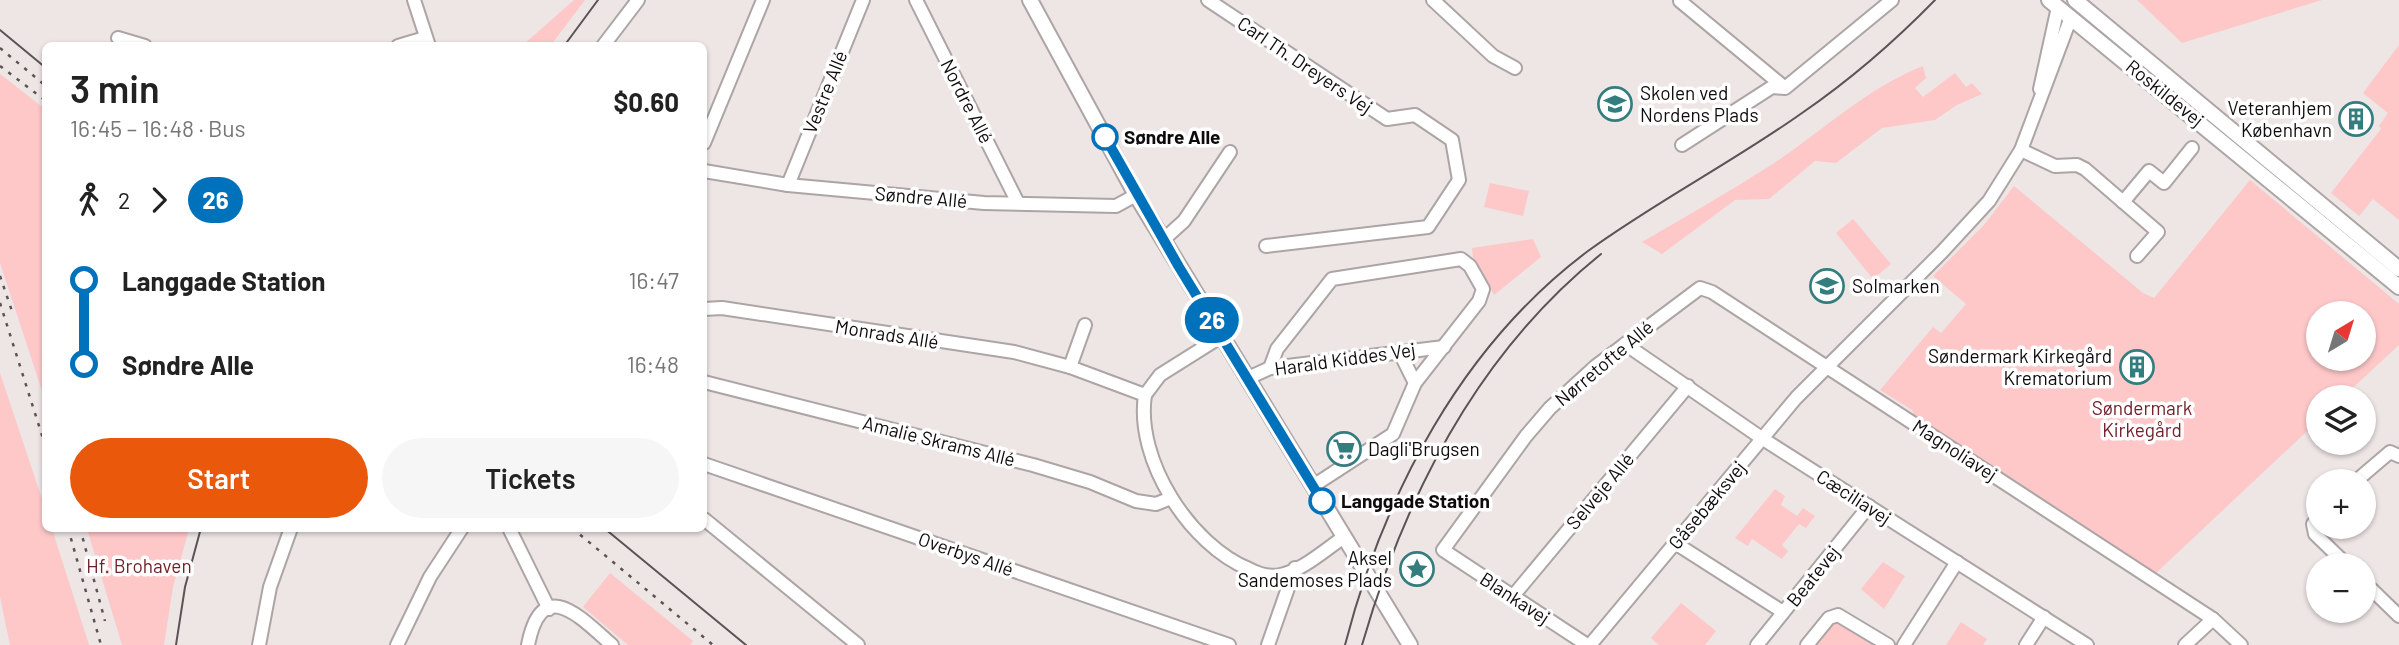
<!DOCTYPE html>
<meta charset="utf-8">
<style>
:root{--surface:#fff;--page:#f6f6f6;--text:#222;--muted:#767676;--accent:#ea580c}
body{margin:0;font-family:Barlow,sans-serif;background:var(--page);color:var(--text);height:100vh;display:flex;flex-direction:column;font-size:26px;white-space:nowrap}
*{box-sizing:border-box;margin:0}
p{font-size:23px;color:var(--muted)}
.icon{flex:none;width:38px;height:38px;fill:none;stroke:currentColor;stroke-width:2;stroke-linecap:round;stroke-linejoin:round}
.map{position:relative;flex:1;overflow:hidden}
.details{position:absolute;left:42px;top:42px;width:665px;height:490px;display:flex;flex-direction:column;background:var(--surface);border-radius:10px;box-shadow:0 2px 5px #0004}
.details>*{flex:none}
.badge{padding:0 14px;border-radius:23px;font-size:24px;line-height:46px}
.needle{width:46px;rotate:38deg}
.tools{position:absolute;left:2306px;top:301px;display:grid;gap:14px}
.tools a{display:grid;place-items:center;width:70px;height:70px;border-radius:50%;background:var(--surface);box-shadow:0 2px 5px #0004;font-size:35px}
.map>.badge{position:absolute;translate:-50% -50%;box-shadow:0 0 0 4px #fff}
.legs{display:flex;align-items:center;gap:10px;height:77px;padding:0 28px;font-size:23px}
.legs p{margin-inline-start:auto}
.head{display:flex;align-items:center;justify-content:space-between;height:119px;padding:0 28px}
h1{font-size:38px;font-weight:600;line-height:52px}
.cta{display:flex;gap:14px;margin-top:auto;padding:14px 28px}
.cta a{flex:1;height:80px;border-radius:42px;background:var(--accent);color:#fff;font-size:28px;font-weight:600;line-height:80px;text-align:center}
.cta a+a{background:var(--page);color:var(--text)}
ul{padding:0 28px;list-style:none}
li{display:flex;align-items:center;gap:24px;height:84px;font-size:26px}
li i{display:grid;place-items:center;width:10px;height:100%;margin:0 9px;background:currentColor}
li i::after{content:'';width:18px;height:18px;margin:-9px;border:5px solid;border-radius:50%;background:var(--surface)}
li p{margin-inline-start:auto}
li:first-child i{background:linear-gradient(#0000 50%,currentColor 0)}
li:last-child i{background:linear-gradient(currentColor 50%,#0000 0)}
.map>svg:first-child{display:block}
</style>
<div class="map">
<svg width="2399" height="645" viewBox="0 0 2399 645">
<rect width="100%" height="100%" fill="#eee5e5"/>
<g fill="#fec8c9" fill-rule="evenodd">
<path d="M574,0H585L551,45H523Z"/>
<path d="M2137,0H2322L2182,43Z"/>
<path d="M2399,45V220L2373,199L2359,216L2331,193L2381,129L2379,126L2388,113L2363,93Z"/>
<path d="M1923,66L1926,78L1915,88L1923,97L1955,73L1966,87L1972,83L1982,94L1957,105L1935,120L1882,128L1836,163L1815,161L1769,199L1735,200L1662,254L1642,242C1685,217 1729,192 1771,165C1822,132 1865,89 1923,66Z"/>
<path d="M0,74L45,109V400L0,263Z"/>
<path d="M2250,180L2399,304V345L2343,397H2319V420L2156,573L1914,415L1912,410L1880,390L1933,327L1941,333L1966,304L1933,276L1984,225L2014,186L2143,293L2154,298ZM2319,313H2364V359H2319Z"/>
<path d="M1490,183L1529,191L1523,216L1484,207Z"/>
<path d="M1853,219L1891,264L1873,279L1836,233Z"/>
<path d="M1533,239L1541,257L1494,295L1473,258L1472,248Z"/>
<path d="M0,373L45,508L46,528L52,529L89,645H10L0,597Z"/>
<path d="M1775,489L1785,496L1781,505L1797,516L1803,508L1815,516L1806,528L1799,524L1782,545L1788,551L1782,559L1752,539L1748,546L1735,538Z"/>
<path d="M87,529H189L173,587L164,645H122Z"/>
<path d="M1883,562L1905,576L1884,609L1861,589Z"/>
<path d="M610,573L693,641L690,645H628L583,607Z"/>
<path d="M1681,603L1716,631L1705,645H1659L1651,638Z"/>
<path d="M1835,621H1840L1878,645H1812Z"/>
<path d="M1961,622L1987,639L1983,645H1946Z"/>
</g>
<g fill="none" stroke-linecap="round" stroke-linejoin="round">
<g stroke="#ada5a5" stroke-width="16">
<g id="minor">
<path d="M414,0L429,46"/>
<path d="M916,0L1018,203"/>
<path d="M1208,0L1387,119L1415,115L1452,140L1459,180L1428,227L1266,246"/>
<path d="M1433,0L1493,56L1515,68"/>
<path d="M1680,1L1784,87"/>
<path d="M118,38L145,46"/>
<path d="M398,46L425,38"/>
<path d="M603,46L638,0"/>
<path d="M2040,89L2058,7"/>
<path d="M704,143L763,0"/>
<path d="M1682,145L1772,87L1785,88L1892,0"/>
<path d="M2021,150L2055,166L2077,165L2085,169L2158,232L2137,256"/>
<path d="M704,171L788,185L984,203L1116,206L1136,195"/>
<path d="M788,185L863,0"/>
<path d="M2123,202L2149,171L2164,183L2192,148"/>
<path d="M1163,240L1184,221L1230,152"/>
<path d="M704,309L722,308L1014,352L1070,367L1145,395L1160,375L1222,336"/>
<path d="M1625,344L1763,439L2087,645"/>
<path d="M1399,351L1415,383"/>
<path d="M1070,367L1085,325"/>
<path d="M1270,368L1277,349L1332,279L1461,259L1470,266L1483,289L1479,301L1415,383L1393,434L1313,486"/>
<path d="M1248,378L1270,368L1444,347"/>
<path d="M704,382L1033,465L1090,482L1136,501L1156,504L1171,498"/>
<path d="M1145,395C1135,460 1190,545 1249,569C1258,574 1269,577 1280,575C1302,571 1326,549 1344,537"/>
<path d="M704,464L1229,645"/>
<path d="M2356,481L2390,452L2399,456"/>
<path d="M2319,516L2313,524L2315,534L2347,565"/>
<path d="M704,519L858,645"/>
<path d="M509,528L549,609"/>
<path d="M1675,543L1783,612"/>
<path d="M2364,582L2399,616"/>
<path d="M1513,596L1688,386"/>
<path d="M259,645L270,587L291,528"/>
<path d="M397,645L430,577L462,528"/>
<path d="M528,645C542,574 581,618 612,645"/>
<path d="M1268,645L1295,568"/>
<path d="M1587,645L1443,550L1526,436L1550,408L1596,366L1700,288L1712,292L2213,619L2241,645"/>
<path d="M1590,645L1796,398L1942,252L1989,201L2021,150L2071,17"/>
<path d="M1757,645L1869,506"/>
<path d="M1807,645L1829,618L1838,615L1888,645"/>
<path d="M1904,645L1957,562"/>
<path d="M2026,645L2044,617"/>
<path d="M2185,645L2213,619"/>
</g>
</g>
<g stroke="#ada5a5" stroke-width="18">
<g id="tertiary">
<path d="M1030,0L1136,195L1410,645"/>
<path d="M2049,0L2399,287"/>
<path d="M2075,0L2399,269"/>
</g>
</g>
<use href="#minor" stroke="#fff" stroke-width="12"/>
<use href="#tertiary" stroke="#fff" stroke-width="14"/>
<g stroke="#5a5555" stroke-width="2">
<path d="M0,30L46,68"/>
<path d="M564,46L598,0"/>
<path d="M604,528L746,645"/>
<path d="M176,645L185,587L201,528"/>
<path d="M1345,645C1384,494 1461,346 1588,251C1657,201 1733,162 1802,113C1850,80 1894,42 1935,0"/>
<path d="M1362,645C1405,496 1478,353 1601,254"/>
</g>
<g stroke="#5a5555" stroke-width="2.5" stroke-dasharray="3.5 7" stroke-linecap="butt">
<path d="M0,48L46,86"/>
<path d="M0,66L46,101"/>
<path d="M0,276L13,314"/>
<path d="M0,303L46,448"/>
<path d="M68,528L101,645"/>
<path d="M80,528L105,621"/>
<path d="M572,528L713,645"/>
</g>
</g>
<g fill="none" stroke-linecap="round" stroke-linejoin="round">
<g stroke="#fff" stroke-width="16">
<path id="line-1" d="M1105,137L1179,267L1322,501"/>
</g>
<use href="#line-1" stroke="#0072bc" stroke-width="10"/>
</g>
<defs>
<g id="school-ring" transform="scale(1.75)"><circle r="9.5" fill="#fff" stroke="#347d7f" stroke-width="1.5"/><path d="M0-5L7-2L0 1L-7-2ZM-4 1L0 2.5L4 1V4Q0 6-4 4Z" fill="#347d7f"/></g>
<g id="building-ring" transform="scale(1.75)"><circle r="9.5" fill="#fff" stroke="#347d7f" stroke-width="1.5"/><path d="M-4-6H4V6H1V3H-1V6H-4ZM-2.5-4.3h1.7v1.8h-1.7ZM.8-4.3h1.7v1.8H.8ZM-2.5-1h1.7V.8h-1.7ZM.8-1h1.7V.8H.8Z" fill="#347d7f"/></g>
<g id="supermarket-ring" transform="scale(1.75)"><circle r="9.5" fill="#fff" stroke="#347d7f" stroke-width="1.5"/><path d="M-6-5.5h2.5l.6 2H6L4.5 2H-2.5L-4.4-4H-6ZM-1.5 3.2a1.3 1.3 0 1 0 .1 0ZM3 3.2a1.3 1.3 0 1 0 .1 0Z" fill="#347d7f"/></g>
<g id="sight-ring" transform="scale(1.75)"><circle r="9.5" fill="#fff" stroke="#347d7f" stroke-width="1.5"/><path d="M0-6L1.8-2.2L6-1.7L2.9 1.2L3.7 5.4L0 3.3L-3.7 5.4L-2.9 1.2L-6-1.7L-1.8-2.2Z" fill="#347d7f"/></g>
</defs>
<g fill-rule="evenodd">
<use href="#school-ring" x="1615" y="104"/>
<use href="#building-ring" x="2356" y="119"/>
<use href="#school-ring" x="1827" y="286"/>
<use href="#building-ring" x="2137" y="367"/>
<use href="#supermarket-ring" x="1344" y="449"/>
<use href="#sight-ring" x="1417" y="569"/>
</g>
<g fill="#fff" stroke="#0072bc" stroke-width="3.5">
<circle cx="1105" cy="137" r="12"/>
<circle cx="1322" cy="501" r="12"/>
</g>
<g text-anchor="middle" stroke-width="7" stroke-linejoin="round" paint-order="stroke">
<g font-size="19" fill="#0e0b0b" stroke="#fff">
<text transform="translate(1305 65) rotate(34)" y="7">Carl Th. Dreyers Vej</text>
<text transform="translate(825 92) rotate(-68)" y="7">Vestre Allé</text>
<text transform="translate(2165 93) rotate(39)" y="7">Roskildevej</text>
<text transform="translate(967 101) rotate(63)" y="7">Nordre Allé</text>
<text transform="translate(921 197) rotate(5)" y="7">Søndre Allé</text>
<text transform="translate(887 334) rotate(9)" y="7">Monrads Allé</text>
<text transform="translate(1345 359) rotate(-8)" y="7">Harald Kiddes Vej</text>
<text transform="translate(1604 363) rotate(-40)" y="7">Nørretofte Allé</text>
<text transform="translate(939 441) rotate(14)" y="7">Amalie Skrams Allé</text>
<text transform="translate(1955 450) rotate(33)" y="7">Magnoliavej</text>
<text transform="translate(1600 491) rotate(-50)" y="7">Selveje Allé</text>
<text transform="translate(1854 497) rotate(33)" y="7">Cæciliavej</text>
<text transform="translate(1707 505) rotate(-50)" y="7">Gåsebæksvej</text>
<text transform="translate(966 554) rotate(19)" y="7">Overbys Allé</text>
<text transform="translate(1813 576) rotate(-51)" y="7">Beatevej</text>
<text transform="translate(1515 598) rotate(33)" y="7">Blankavej</text>
</g>
<g font-size="19" fill="#0e0b0b" stroke="#fff" text-anchor="start">
<text x="1640" y="100">Skolen ved<tspan x="1640" dy="22">Nordens Plads</tspan></text>
<text x="2332" y="115" text-anchor="end">Veteranhjem<tspan x="2332" dy="22">København</tspan></text>
<text x="1852" y="293">Solmarken</text>
<text x="2112" y="363" text-anchor="end">Søndermark Kirkegård<tspan x="2112" dy="22">Krematorium</tspan></text>
<text x="1368" y="456">Dagli'Brugsen</text>
<text x="1392" y="565" text-anchor="end">Aksel<tspan x="1392" dy="22">Sandemoses Plads</tspan></text>
</g>
<g font-size="19" font-weight="bold" fill="#0e0b0b" stroke="#fff" text-anchor="start">
<text x="1124" y="144">Søndre Alle</text>
<text x="1341" y="508">Langgade Station</text>
</g>
<g font-size="19" fill="#72212a" stroke="#fff">
<text x="2142" y="415">Søndermark<tspan x="2142" dy="22">Kirkegård</tspan></text>
<text x="139" y="573">Hf. Brohaven</text>
</g>
</g>
</svg>
<div class="tools">
<a><svg class="needle" viewBox="-14 -14 28 28"><path d="M0-13l5 13h-10z" fill="#e53935"/><path d="M0 13l5-13h-10z" fill="#767676"/></svg></a>
<a><svg class="icon" aria-label="layers" viewBox="0 0 24 24"><path d="M12 4l9 5-9 5-9-5zM3 14l9 5 9-5"/></svg></a>
<a>+</a>
<a>−</a>
</div>
<b class="badge" style="left:1212px;top:320px;background:#0072bc;color:#fff">26</b>
<section class="details">
<div class="head"><div><h1>3 min</h1><p>16:45 – 16:48 · Bus</p></div><b>$0.60</b></div>
<div class="legs"><svg class="icon" aria-label="walk" viewBox="0 0 24 24"><circle cx="13" cy="4" r="2"/><path d="M13 8l-2 6 4 7M11 14l-3 7M7 12l3-4h3l4 4"/></svg>2<svg class="icon" aria-label="forward" viewBox="0 0 24 24"><path d="M9 5l7 7-7 7"/></svg><b class="badge" style="background:#0072bc;color:#fff">26</b></div>
<ul>
<li><i style="color:#0072bc"></i><b>Langgade Station</b><p>16:47</p></li>
<li><i style="color:#0072bc"></i><b>Søndre Alle</b><p>16:48</p></li>
</ul>
<div class="cta"><a>Start</a><a>Tickets</a></div>
</section>
</div>
